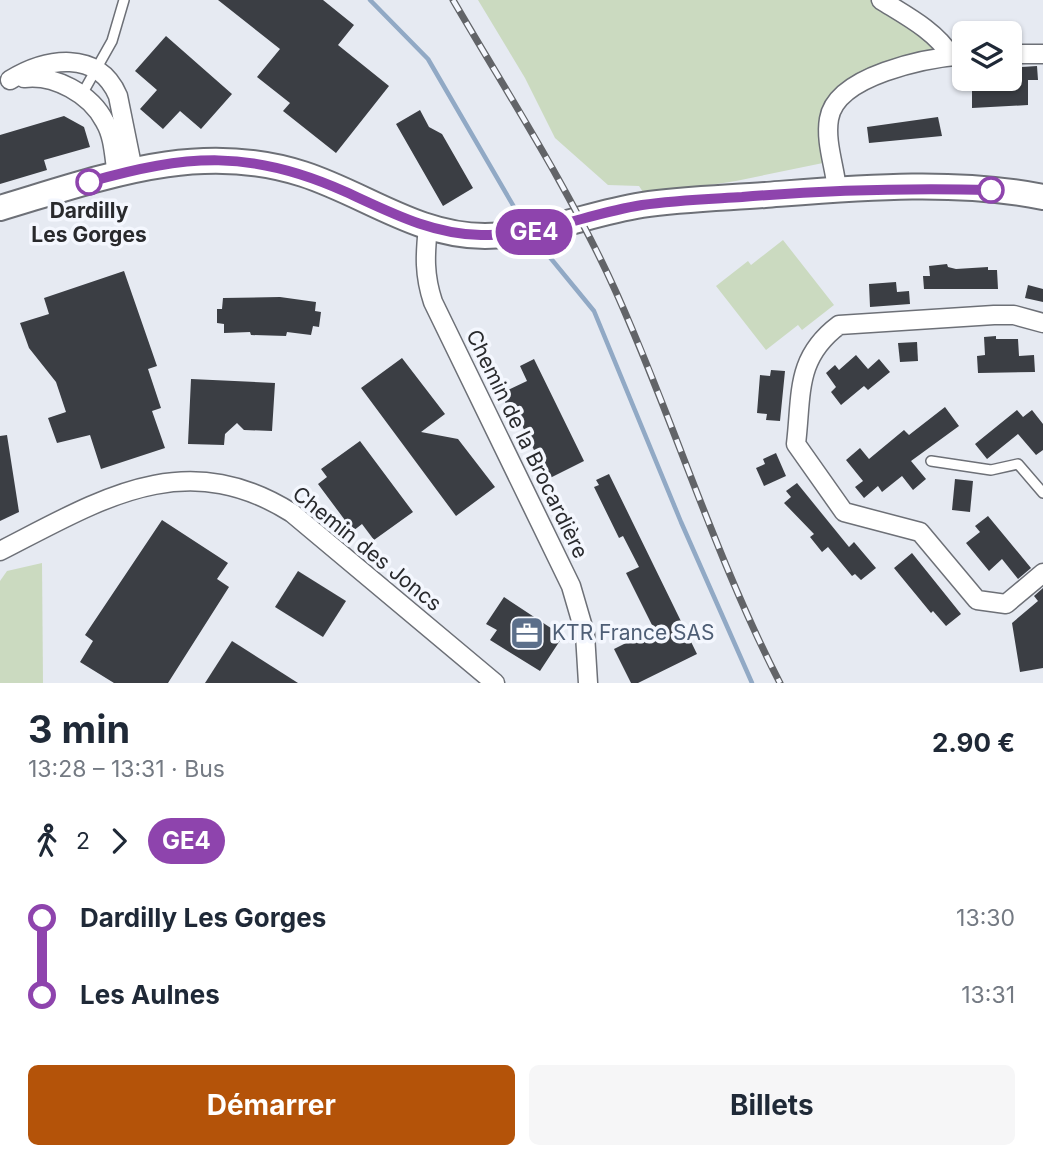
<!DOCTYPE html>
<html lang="fr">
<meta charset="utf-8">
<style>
:root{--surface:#fff;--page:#f6f6f7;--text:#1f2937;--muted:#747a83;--accent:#b45309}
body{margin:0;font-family:Inter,sans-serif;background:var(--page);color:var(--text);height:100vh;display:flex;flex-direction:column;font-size:26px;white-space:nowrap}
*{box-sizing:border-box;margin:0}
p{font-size:23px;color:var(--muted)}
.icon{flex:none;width:38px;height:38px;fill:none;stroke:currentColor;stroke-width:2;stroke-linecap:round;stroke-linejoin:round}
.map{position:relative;height:683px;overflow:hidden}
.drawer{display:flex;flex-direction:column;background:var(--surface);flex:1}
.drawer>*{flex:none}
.badge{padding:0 14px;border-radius:23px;font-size:24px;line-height:46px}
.fabs{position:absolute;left:952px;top:21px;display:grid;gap:14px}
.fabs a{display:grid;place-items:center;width:70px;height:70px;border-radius:10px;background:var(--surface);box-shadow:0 2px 5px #0004;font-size:35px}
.map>.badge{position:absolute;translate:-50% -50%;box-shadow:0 0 0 4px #fff}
.legs{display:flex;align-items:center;gap:10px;height:77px;padding:0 28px;font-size:23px}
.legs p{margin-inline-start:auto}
.head{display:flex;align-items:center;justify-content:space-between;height:119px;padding:0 28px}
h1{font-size:38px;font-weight:700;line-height:52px}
.action{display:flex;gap:14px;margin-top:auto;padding:14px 28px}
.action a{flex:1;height:80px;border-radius:10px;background:var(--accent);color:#fff;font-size:28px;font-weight:700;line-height:80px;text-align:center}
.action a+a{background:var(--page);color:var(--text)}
ul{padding:0 28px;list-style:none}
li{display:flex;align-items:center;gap:24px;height:77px;font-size:26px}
li i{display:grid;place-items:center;width:10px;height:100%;margin:0 9px;background:currentColor}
li i::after{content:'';width:18px;height:18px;margin:-9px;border:5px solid;border-radius:50%;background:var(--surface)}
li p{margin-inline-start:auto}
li:first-child i{background:linear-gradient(#0000 50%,currentColor 0)}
li:last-child i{background:linear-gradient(currentColor 50%,#0000 0)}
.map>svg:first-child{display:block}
</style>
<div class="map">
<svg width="1043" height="683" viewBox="0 0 1043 683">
<rect width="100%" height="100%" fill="#e6eaf2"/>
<g fill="#cbdac0">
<path d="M478,0H872L913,25L942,50L825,108L820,123L823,163L736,181L645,195L639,186L608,185L555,138L525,78Z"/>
<path d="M783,240L834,305L802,330L798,325L766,350L716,286L748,261L751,265Z"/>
<path d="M42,563L43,683H0V581L7,571Z"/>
</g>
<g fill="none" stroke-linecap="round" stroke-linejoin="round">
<g stroke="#91a9c5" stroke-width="4.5">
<path d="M370,0L428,59L521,219"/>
<path d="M539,244L594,311L681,522L752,683"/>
</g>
</g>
<g fill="#3b3e44">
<path d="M218,0H323L354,25L338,45L389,86L336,153L283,111L290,103L257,77L280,49Z"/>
<path d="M166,36L232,94L201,129L180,111L163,129L140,109L157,90L135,71Z"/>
<path d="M1037,66L1038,80H1028V105L972,108V86H1009V81L1022,80V67Z"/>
<path d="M420,110L429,127L442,134L473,188L443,206L396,124Z"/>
<path d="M64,116L84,127L90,147L44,160L47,170L0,184V135Z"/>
<path d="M938,117L942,136L869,143L867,127Z"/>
<path d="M947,264L948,267L956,269L988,267V270H997L998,289H924L923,276H930L929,266Z"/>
<path d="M124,271L157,366L148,369L161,408L152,411L165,448L101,469L90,435L57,443L48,418L66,412L56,382L29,348L20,323L49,314L44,298Z"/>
<path d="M896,282L897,292L909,291L910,304L870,307L869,284Z"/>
<path d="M1028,285L1043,289V302L1025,298Z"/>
<path d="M280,297L316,302L315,311L321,312L319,327L313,326L311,335L287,332L286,336L251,335L250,332L224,333V324L217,323V309H222L223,298Z"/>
<path d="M996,336V339H1018L1019,356L1034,355L1035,372L978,373L977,356L985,355L984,337Z"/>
<path d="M917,342L918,361L900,362L898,343Z"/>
<path d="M856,355L868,369L879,359L890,372L868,390L864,386L841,405L831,392L836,387L826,373L835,365L839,370Z"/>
<path d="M402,358L445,414L421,432L458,439L495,487L456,516L361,388Z"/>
<path d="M534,359L584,461L548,479L517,415L510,410L505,402L506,391L527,381L520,366Z"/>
<path d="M771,370L785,371L780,421L766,420L767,414L757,413L760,375L770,376Z"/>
<path d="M191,379L275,383L272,431L244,430L237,423L225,434L224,445L188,444Z"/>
<path d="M945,407L959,426L911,461L926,479L913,490L902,476L882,492L878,486L864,498L855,487L863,481L846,460L860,448L869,459L904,430L909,435Z"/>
<path d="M1017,410L1023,417L1032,410L1043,424V450L1036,455L1018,434L987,459L975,444Z"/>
<path d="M7,435L19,512L0,521V436Z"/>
<path d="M360,441L413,512L374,540L362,524L353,531L318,484L327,477L321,469Z"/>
<path d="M776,453L786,476L764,486L756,468L765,464L763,459Z"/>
<path d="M609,474L697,654L638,683H631L614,649L654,629L626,573L639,567L623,536L619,538L594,487L599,485L596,480Z"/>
<path d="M955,479L973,481L970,512L952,510Z"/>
<path d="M797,483L849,547L854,542L876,568L861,580L855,574L852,576L828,547L822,552L810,537L814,534L784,503L791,497L786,491Z"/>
<path d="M988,516L1031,568L1018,579L1002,559L989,571L966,543L980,532L975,526Z"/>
<path d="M162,520L228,563L217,579L229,587L168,683H114L80,662L93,641L85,635Z"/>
<path d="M912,553L961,614L946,626L933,611L931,613L894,568Z"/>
<path d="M298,571L346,601L323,637L275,607Z"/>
<path d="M1043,588V668L1020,672L1012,623L1038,601L1034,596Z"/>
<path d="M504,597L563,636L540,671L490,640L497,630L486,624Z"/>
<path d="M232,641L240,646L298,683H205Z"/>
</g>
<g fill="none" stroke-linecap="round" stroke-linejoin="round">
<g stroke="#6d7077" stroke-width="12">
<g id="lane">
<path d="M81,96L112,41L124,0"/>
<path d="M931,461L991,470L1018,464L1043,493"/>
</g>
</g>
<g stroke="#6d7077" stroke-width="21">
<g id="street">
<path d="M881,0C905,15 936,31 951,56"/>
<path d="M1010,54H1043"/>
<path d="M24,78C54,74 91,94 105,122C114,137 114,158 117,175"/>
<path d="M10,80C46,58 98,49 118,96L133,170"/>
<path d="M837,190C835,167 825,142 829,119C836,75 927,58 964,55"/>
<path d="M428,227C425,255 424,275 433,302L571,586L585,634L588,683"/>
<path d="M1043,323L1014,315H994L839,325C795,358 802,394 796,444L844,512L920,532L977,600L1006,604L1043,573"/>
<path d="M0,551C100,500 184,445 292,513L495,683"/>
</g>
</g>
<g stroke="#6d7077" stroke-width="28">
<path id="secondary" d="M0,208C101,178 198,140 303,174C365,194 417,236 485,236C544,235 586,214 642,205C682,199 724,198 765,195C856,188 953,179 1043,197"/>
</g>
<use href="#lane" stroke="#fff" stroke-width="9"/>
<use href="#street" stroke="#fff" stroke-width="18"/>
<use href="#secondary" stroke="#fff" stroke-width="24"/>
<g stroke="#626468" stroke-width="7">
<path id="rail" d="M453,0C509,96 570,190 616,292C674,421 715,557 780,683"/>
</g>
<use href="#rail" stroke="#f4f7fe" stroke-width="4.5" stroke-dasharray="13" stroke-linecap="butt"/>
</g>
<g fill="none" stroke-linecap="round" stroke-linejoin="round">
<g stroke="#fff" stroke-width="16">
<path id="line-1" d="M89,182C187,154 251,149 346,192C390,212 431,234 481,235C540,237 585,214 642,205C675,200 709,199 742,197C825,190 907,188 991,190"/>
</g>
<use href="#line-1" stroke="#8e44ad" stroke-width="10"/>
</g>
<defs>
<g id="office-square" transform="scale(1.75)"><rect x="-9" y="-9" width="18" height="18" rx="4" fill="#5c6f8a" stroke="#f4f7fe"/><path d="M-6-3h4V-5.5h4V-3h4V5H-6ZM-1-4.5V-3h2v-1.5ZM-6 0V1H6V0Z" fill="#fff"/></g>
</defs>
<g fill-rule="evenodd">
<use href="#office-square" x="527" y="633"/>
</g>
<g fill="#fff" stroke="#8e44ad" stroke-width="3.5">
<circle cx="89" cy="182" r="12"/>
<circle cx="991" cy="190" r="12"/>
</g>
<g text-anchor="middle" stroke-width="7" stroke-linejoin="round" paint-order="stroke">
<g font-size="21" font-weight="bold" fill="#292a2d" stroke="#f4f7fe">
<text x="89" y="218">Dardilly<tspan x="89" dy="24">Les Gorges</tspan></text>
</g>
<g font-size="21" fill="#292a2d" stroke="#f4f7fe">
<text transform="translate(527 444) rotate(64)" y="7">Chemin de la Brocardière</text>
<text transform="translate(367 549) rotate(39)" y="7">Chemin des Joncs</text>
</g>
<g font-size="21" fill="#4e5e75" stroke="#f4f7fe" text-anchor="start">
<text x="552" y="640">KTR France SAS</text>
</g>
</g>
</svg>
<div class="fabs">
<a><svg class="icon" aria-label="layers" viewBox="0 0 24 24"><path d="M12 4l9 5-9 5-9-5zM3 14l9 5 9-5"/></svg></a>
</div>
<b class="badge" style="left:534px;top:232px;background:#8e44ad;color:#fff">GE4</b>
</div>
<section class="drawer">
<div class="head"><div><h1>3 min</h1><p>13:28 – 13:31 · Bus</p></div><b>2.90 €</b></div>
<div class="legs"><svg class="icon" aria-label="walk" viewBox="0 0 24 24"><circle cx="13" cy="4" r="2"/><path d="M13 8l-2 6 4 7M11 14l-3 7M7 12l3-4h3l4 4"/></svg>2<svg class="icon" aria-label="forward" viewBox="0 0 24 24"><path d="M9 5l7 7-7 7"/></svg><b class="badge" style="background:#8e44ad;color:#fff">GE4</b></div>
<ul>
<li><i style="color:#8e44ad"></i><b>Dardilly Les Gorges</b><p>13:30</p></li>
<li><i style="color:#8e44ad"></i><b>Les Aulnes</b><p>13:31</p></li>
</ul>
<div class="action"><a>Démarrer</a><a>Billets</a></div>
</section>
